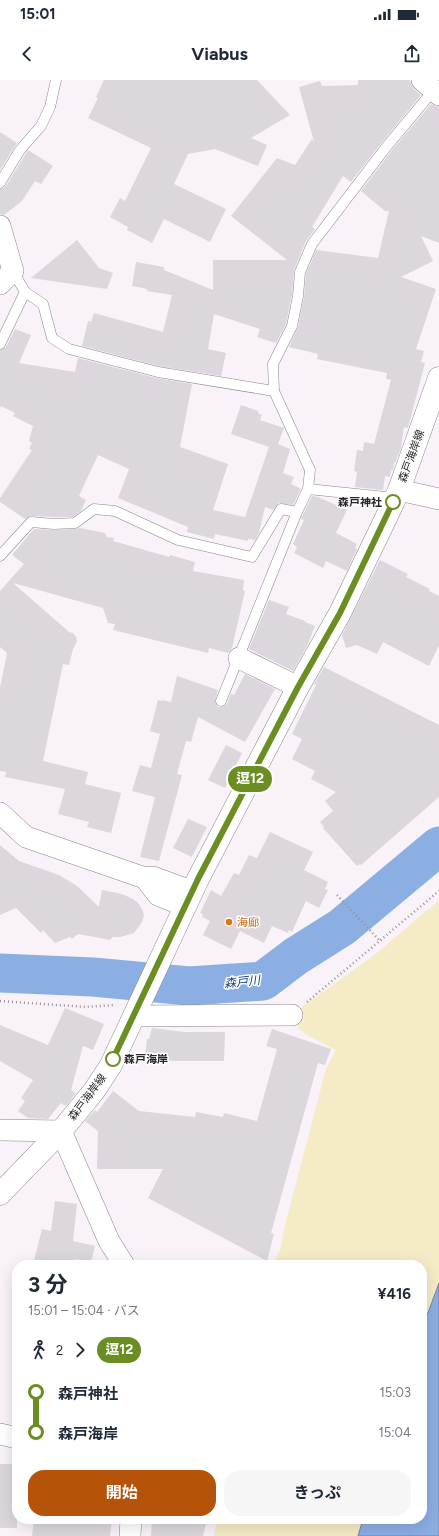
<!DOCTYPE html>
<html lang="ja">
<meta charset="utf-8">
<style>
:root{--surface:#fff;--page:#f6f6f7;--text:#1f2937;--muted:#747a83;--accent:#b45309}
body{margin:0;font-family:Figtree,"Noto Sans JP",sans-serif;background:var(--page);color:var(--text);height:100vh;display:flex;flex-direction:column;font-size:15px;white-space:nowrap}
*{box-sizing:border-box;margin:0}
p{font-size:13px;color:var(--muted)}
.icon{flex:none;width:22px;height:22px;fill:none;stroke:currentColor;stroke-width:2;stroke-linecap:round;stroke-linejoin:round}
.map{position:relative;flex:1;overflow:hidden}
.details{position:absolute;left:12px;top:1180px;width:415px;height:264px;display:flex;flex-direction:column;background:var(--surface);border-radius:16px;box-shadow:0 4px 16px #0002}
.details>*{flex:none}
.badge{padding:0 8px;border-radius:13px;font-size:14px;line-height:26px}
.map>.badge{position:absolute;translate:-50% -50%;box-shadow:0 0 0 2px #fff}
.legs{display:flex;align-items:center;gap:6px;height:44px;padding:0 16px;font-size:13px}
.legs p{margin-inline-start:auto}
.headline{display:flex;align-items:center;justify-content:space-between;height:68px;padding:0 16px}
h1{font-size:22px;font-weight:700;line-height:30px}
.cta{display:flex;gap:8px;margin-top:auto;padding:8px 16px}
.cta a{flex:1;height:46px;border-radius:16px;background:var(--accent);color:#fff;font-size:16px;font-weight:700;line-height:46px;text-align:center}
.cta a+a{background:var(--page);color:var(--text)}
ul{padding:0 16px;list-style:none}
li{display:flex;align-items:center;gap:14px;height:40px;font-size:15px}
li i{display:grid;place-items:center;width:6px;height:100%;margin:0 5px;background:currentColor}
li i::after{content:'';width:10px;height:10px;margin:-5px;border:3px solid;border-radius:50%;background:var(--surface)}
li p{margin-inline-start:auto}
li:first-child i{background:linear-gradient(#0000 50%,currentColor 0)}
li:last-child i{background:linear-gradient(currentColor 50%,#0000 0)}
.status{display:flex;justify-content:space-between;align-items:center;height:28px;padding:0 20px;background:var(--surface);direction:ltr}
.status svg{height:11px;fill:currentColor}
header{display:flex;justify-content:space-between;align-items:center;height:52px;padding:0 16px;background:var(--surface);font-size:18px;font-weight:700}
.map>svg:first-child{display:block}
</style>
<div class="status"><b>15:01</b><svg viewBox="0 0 49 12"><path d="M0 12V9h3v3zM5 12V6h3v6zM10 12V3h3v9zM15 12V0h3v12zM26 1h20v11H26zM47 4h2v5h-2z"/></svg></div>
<header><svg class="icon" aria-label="back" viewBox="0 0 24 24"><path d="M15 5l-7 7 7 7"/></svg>Viabus<svg class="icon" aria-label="share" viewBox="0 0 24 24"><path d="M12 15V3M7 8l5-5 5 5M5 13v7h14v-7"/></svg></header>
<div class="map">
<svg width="439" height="1456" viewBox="0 0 439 1456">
<rect width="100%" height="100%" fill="#f9f3f9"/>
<g fill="#f5ebc6">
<path d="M439,820V1326L422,1372V1185H272L280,1171L285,1145L326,989L336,970L305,954L298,948V937L302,927L377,873Z"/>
<path d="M217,1439H399L394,1456H214Z"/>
</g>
<path fill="#8baee3" stroke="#6d85ab" d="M439,1203V1456H358L363,1439H422V1249Z"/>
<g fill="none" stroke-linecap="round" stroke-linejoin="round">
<path stroke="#8baee3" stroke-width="39" d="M0,893L93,897L189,906L263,901L296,876L342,847L439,766"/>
</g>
<g fill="#dcd6dd">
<path d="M104,0H257L290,35L251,58L267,65L258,86L215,69L188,74L174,104L226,129L210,162L164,139L152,163L127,150L128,147L110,137L120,118L125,121L151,68L88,38L98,18L96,17Z"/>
<path d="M358,0H410L411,4L414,9L421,15L382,62L351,102L343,96L312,147L315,149L306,161L294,190L292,215L286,244L276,263L257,257L260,249L214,234L208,269L226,273L221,296L159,286L82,266L88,241L91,242L94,233L163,252L172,215L147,211V209L132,206L136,182L164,187V190L213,210V180H287L231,136L277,78L295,85L312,59L314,62L299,7L320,1L322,6L358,5Z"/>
<path d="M431,24L439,27V163L421,156L433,181L401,197L436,209L416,269L424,271L421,282L425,283L408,348L404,347L401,368L395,383H394L393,390H391L390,397L385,396L383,410L355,407L357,392L354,391L357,370L363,371L364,362L374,364L391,300L386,299L387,293L317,279L318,274L289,267L298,247L304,217L306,194L316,170L378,178L389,131H385L361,111L392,70Z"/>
<path d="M0,52L17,63L0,90Z"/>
<path d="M28,70L53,86L41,104L35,101L22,121L4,135L0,134V109L6,106Z"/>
<path d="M77,160L99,188L113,193L107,209L31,198Z"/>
<path d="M15,249L31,255L19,283L75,292L78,278L156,298L192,304L180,367L228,384L213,430L245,437L269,367L231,354L241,325L258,331V333L262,335L260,340L284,348L278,364L290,369L283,393L294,397L291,404L301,409L293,425L279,423L273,430L265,427L259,453L255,460L248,459V461L215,454L214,459L187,452L188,447L118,418L129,389L98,375L79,416L86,420L81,431L73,437H54L31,436L25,439L0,422V418L32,370L29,369L32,363L29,361L33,346L13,336L15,333L1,326L0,328V270L6,267Z"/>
<path d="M312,416L318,417L347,430L336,453L357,464L355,468L357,469L347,491L326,481L323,488L294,473L297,467L293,464L304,440L301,439Z"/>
<path d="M80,448L105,453L107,457L114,458L113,461L169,477L170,475L195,482L193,491L244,500L243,510L245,511L232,568L228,573L209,568L208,573L113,550L115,544L108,543L103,528L13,503L69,552L73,553L76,557L77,561L73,569L69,585L63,584L43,681L88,692L85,704L121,713L111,753L87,747L89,742L58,734L65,709L5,697L6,692L0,691V608L7,573L0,567V511L24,484L12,475L34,449L54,450L75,449Z"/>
<path d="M380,480L408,494L406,497L430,509L429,511L439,516V565L429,586L383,562L377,574L357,565L346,568L342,555Z"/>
<path d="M269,520L289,527L286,534L305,541V542L315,546L308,564L293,591L249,569Z"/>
<path d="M324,587L439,645V717L361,785L360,784L357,786L323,748L324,747L320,742L333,731L325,721L336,712L311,699L315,691L292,679L302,659L292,654L316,605L314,604Z"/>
<path d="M245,594L275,609L245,662L198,637L191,662L186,661L177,694L182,695L159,781L140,777L155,717L132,711L140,685L151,688L160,654L150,651L158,620L162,621V620L171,622L177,596L218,610L215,622L218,627H222L227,624L231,614L234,615Z"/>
<path d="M226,665L242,673L225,708L208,700Z"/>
<path d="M188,739L207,747L192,777L173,768Z"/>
<path d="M270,752L313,772L304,790L328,802L325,809L328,810L319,828L306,821L292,852L289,850L288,853L272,846L264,863L240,851L231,869L203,855L210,841L202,837L203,834L200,833L211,810L221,816L234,793L239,795L249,775L257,778Z"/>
<path d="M0,765L19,781L59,795L77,806L99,827L102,810L122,814L133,819L138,823L142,829L144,835L142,842L134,853L120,857H113L110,860L78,854L72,859L70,857L55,863L43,850L41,853L16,828L0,835Z"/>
<path d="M65,928L104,944L93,970L83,966L71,1010L76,1013L66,1026L61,1023L48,1039L28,1038L18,1031L25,1021L21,1018L33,1000L0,981V945L48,965Z"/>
<path d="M152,948L185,952H225L224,981H174L145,977L147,959H149Z"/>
<path d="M272,949L331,969L325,985L318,983L271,1153L274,1154L267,1181L148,1118L163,1089H97L98,1051L85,1041L95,1030L97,1032L113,1011L139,1031L195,1037L196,1032L223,1037L224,1033L257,1041L277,969L266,966Z"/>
<path d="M55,1121L77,1124L73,1161L95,1166L91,1182L76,1179L75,1185H51L34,1181L42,1149L51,1151Z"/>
<rect x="0" y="1384" width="17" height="64"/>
<path d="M34,1439H112L110,1456H32Z"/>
<path d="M152,1439H207L203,1456H151Z"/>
</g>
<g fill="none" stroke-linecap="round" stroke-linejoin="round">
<g stroke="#8a858b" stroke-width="11">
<g id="service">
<path d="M0,103L20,70L41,46L50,27L56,0"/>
<path d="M13,191L25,212L43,224L52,258L69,269L158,292L274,311"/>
<path d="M0,264L25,212"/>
<path d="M308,409L395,418"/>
<path d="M0,476L31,442L54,444L75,443L94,429L115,431L178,460L252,477L281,429L297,432"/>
<path d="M221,621L297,432L308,409L310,390L274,311L273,284L292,246L298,216L300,192L312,164L387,66L433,11"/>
</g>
</g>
<g stroke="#8a858b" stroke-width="22">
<g id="minor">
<path d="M422,0L439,15"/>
<path d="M0,146L13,191L0,204"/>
<path d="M399,410L439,419"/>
<path d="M239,578L298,607"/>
<path d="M0,733L26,757L145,798L153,797L191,811"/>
<path d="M145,798L158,815L185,826"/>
<path d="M134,936L292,935"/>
<path d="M0,1050L61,1051L109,1161L124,1185"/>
<path d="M0,1354L17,1358"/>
<path d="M130,1456L131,1439"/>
</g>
</g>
<g stroke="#8a858b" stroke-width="23">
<path id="secondary" d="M0,1114L61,1051L94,1011L111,985L198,799L298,607L340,533L385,440L399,410L439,298"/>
</g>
<g stroke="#969196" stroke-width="2.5" stroke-dasharray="1 3" stroke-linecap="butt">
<path d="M337,815L380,861"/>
<path d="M0,921L86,927L114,925"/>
<path d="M307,922L439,811"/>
</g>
<use href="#service" stroke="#fff" stroke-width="10"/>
<use href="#minor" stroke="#fff" stroke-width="21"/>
<use href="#secondary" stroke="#fff" stroke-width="22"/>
</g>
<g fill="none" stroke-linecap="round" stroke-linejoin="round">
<g stroke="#fff" stroke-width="9">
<path id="line-1" d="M113,979L198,799L298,607L340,533L393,422"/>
</g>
<use href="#line-1" stroke="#6b8e23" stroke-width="6"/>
</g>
<g fill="#fff" stroke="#6b8e23" stroke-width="2">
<circle cx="393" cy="422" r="7"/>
<circle cx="113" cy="979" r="7"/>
</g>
<circle fill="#e8710a" stroke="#fff" stroke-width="1.5" cx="229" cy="842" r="4"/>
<g text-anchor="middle" stroke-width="3" stroke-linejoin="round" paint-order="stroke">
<g font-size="11" fill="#272427" stroke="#fff">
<text transform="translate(411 376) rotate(-70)" y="4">森戸海岸線</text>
<text transform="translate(87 1017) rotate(-53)" y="4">森戸海岸線</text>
</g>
<g font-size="11" font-weight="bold" fill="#272427" stroke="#fff" text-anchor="end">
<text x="382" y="426">森戸神社</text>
<text x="124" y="983" text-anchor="start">森戸海岸</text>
</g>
<g font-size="11" fill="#c56008" stroke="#fff" text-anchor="start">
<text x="237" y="846">海廊</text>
</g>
<g font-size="12" font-style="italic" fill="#133d7c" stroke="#fff">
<text transform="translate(242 902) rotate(-6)" y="4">森戸川</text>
</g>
</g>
</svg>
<b class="badge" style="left:250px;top:699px;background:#6b8e23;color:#fff">逗12</b>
<section class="details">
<div class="headline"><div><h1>3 分</h1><p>15:01 – 15:04 · バス</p></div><b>¥416</b></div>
<div class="legs"><svg class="icon" aria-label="walk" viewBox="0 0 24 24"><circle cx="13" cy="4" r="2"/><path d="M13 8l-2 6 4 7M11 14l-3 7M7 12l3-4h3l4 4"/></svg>2<svg class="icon" aria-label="forward" viewBox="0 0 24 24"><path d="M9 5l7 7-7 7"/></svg><b class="badge" style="background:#6b8e23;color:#fff">逗12</b></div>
<ul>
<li><i style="color:#6b8e23"></i><b>森戸神社</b><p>15:03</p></li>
<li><i style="color:#6b8e23"></i><b>森戸海岸</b><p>15:04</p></li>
</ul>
<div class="cta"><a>開始</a><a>きっぷ</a></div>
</section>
</div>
